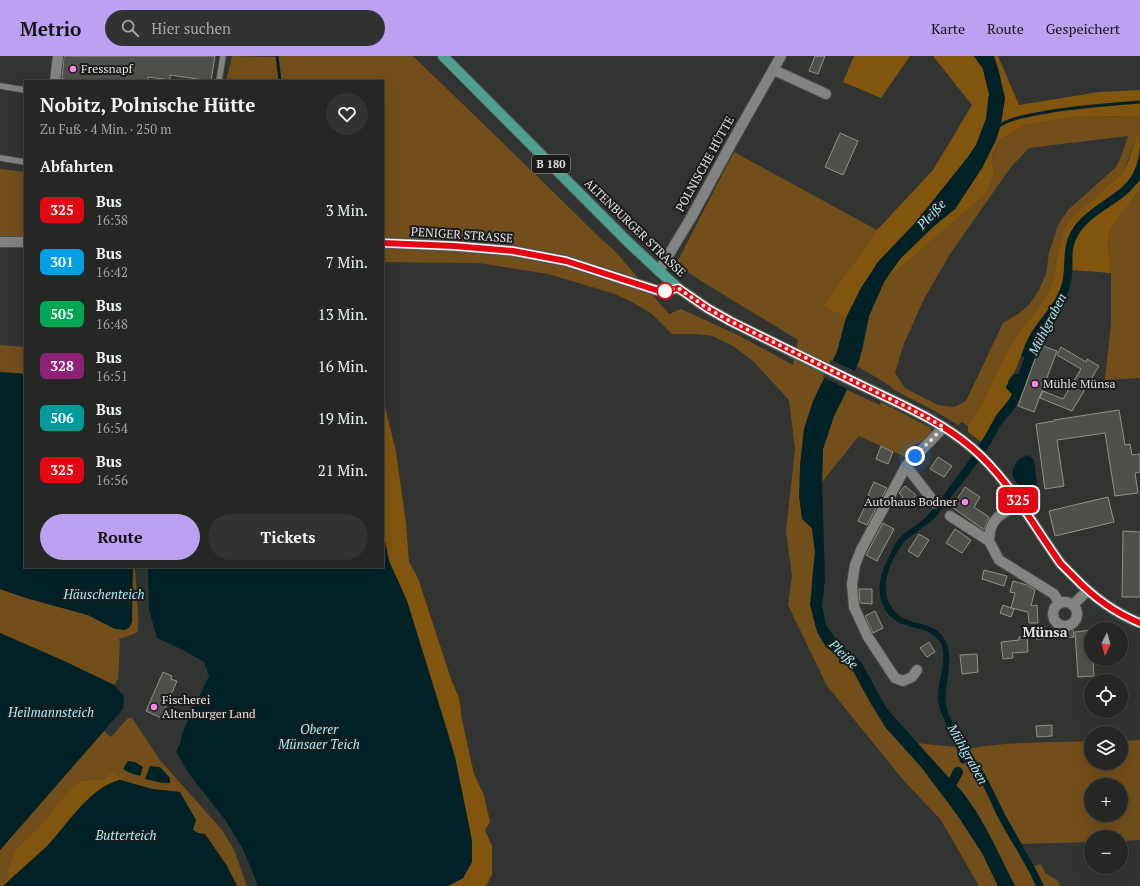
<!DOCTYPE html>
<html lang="de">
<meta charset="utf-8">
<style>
:root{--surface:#252725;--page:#313332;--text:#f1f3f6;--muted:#a3a5a7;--line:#424442;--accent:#bca0f2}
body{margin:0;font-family:"PT Serif",serif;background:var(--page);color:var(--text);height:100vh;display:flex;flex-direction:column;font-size:15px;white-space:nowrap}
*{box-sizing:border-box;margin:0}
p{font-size:13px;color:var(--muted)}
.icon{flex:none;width:22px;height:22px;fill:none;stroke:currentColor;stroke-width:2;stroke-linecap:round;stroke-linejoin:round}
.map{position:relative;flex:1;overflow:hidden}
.details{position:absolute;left:24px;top:24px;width:360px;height:488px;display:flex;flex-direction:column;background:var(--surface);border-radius:0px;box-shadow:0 4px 16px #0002,0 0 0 1px var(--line)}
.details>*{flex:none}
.badge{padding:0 8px;border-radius:6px;font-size:14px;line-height:26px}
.needle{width:26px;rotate:185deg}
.tools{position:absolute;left:1084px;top:566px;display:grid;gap:8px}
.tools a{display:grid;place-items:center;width:44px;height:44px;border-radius:50%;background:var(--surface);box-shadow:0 4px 16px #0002,0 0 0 1px var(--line);font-size:20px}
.you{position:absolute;width:20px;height:20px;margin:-10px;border:3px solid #fff;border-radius:50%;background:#1a73e8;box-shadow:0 0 0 6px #1a73e833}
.map>.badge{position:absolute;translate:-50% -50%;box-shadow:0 0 0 2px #fff}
h2{padding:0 16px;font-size:15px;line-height:36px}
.round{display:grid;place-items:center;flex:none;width:42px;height:42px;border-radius:21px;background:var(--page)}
.headline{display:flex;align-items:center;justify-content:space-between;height:68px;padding:0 16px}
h1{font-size:19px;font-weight:700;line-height:30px}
.primary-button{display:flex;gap:8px;margin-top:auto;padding:8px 16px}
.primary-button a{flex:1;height:46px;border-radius:24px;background:var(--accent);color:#111;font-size:16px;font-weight:700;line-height:46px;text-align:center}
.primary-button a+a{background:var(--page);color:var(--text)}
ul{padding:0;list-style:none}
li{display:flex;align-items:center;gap:12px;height:52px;padding:0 16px}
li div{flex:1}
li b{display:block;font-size:15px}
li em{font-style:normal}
li .badge{min-width:44px;font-weight:700;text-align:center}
header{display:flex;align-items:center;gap:24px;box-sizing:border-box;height:56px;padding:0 20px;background:var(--accent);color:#111}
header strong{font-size:19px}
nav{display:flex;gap:22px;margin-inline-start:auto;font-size:14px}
.search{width:280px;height:36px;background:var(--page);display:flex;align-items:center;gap:10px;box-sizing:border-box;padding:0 14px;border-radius:22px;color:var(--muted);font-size:15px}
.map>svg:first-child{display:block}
</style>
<header>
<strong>Metrio</strong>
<div class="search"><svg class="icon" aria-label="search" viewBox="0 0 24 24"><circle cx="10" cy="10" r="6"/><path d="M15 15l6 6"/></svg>Hier suchen</div>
<nav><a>Karte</a><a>Route</a><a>Gespeichert</a></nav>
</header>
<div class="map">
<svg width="1140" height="830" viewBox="0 0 1140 830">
<rect width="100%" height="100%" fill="#313431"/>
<g fill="#724e1a" fill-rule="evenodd">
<path d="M232,0L273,1L277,0H413L535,118L602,184L614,194L669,258L681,253L738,279L793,309L798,284L701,225L676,208L734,96L877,174L823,250L846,262L837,296L813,345L804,373L800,410L802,463L812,472L815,496L812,525L826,591L842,603L853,615L862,629L905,693L922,712L958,760L982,797L998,830H979L941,764L904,725L827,630L788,549L792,520L786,475L795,393L789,344L753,305L733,290L712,280L697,278H672L652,258L632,246L612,237L548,218L478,207L383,206V25H226Z"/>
<path d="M1140,60V76L1137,78L1128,104L1123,116L1074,160L1057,199L1054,220L1047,239L1011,288L1003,303L981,349L968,370L962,366L958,369L935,355L894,334L889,329L857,310L863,292L869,260L884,226L987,137L994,119L992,101L1000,84L1026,69L1076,61ZM1128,80L1121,101L1116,111L1068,154L1058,169L1049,197L1046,218L1039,234L1029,249L1018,258L1003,267L966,345L954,351L938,349L905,332L895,317L903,290L924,243L950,198L1011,111L1029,92Z"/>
<path d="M0,113L25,116V182L0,181Z"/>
<path d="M1140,133V322L1105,324L1111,267V217L1108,188L1110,174Z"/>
<path d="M0,289L25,291V318L0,316Z"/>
<path d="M847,334L880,349L881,346L931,372C932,383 920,385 913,390L914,393L908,402L859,380L822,426L823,393L834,360Z"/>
<path d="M133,511H135C136,532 139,553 138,575L134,578L119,583L120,587L118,623L114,629L64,605L0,577V533L26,542L88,559L115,573L133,514Z"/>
<path d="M128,662H132L160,704L222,774L234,794L247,830H237L227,810L198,777L193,774L180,736L152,733L120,724L117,718L104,723L80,725L40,770L15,794L8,814L6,824L0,827V794L104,675L111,681Z"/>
<path d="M1140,684V784L1121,785V781H1091V786L1022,788L1007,763L982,713L967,693C1008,685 1050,687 1091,685V707H1121V685ZM1091,729H1121V759H1091Z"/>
<path d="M917,687L956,691L960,706H968C980,717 992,750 1000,765C1012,787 1026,807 1036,830H1015L976,755L955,728L962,718L961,716L956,714L953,719L949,722Z"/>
<path d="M1041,808L1045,817L1058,825L1060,830H1044L1034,810Z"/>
</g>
<g fill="#81550e">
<path d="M854,0H910L881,42L843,26Z"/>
<path d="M933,0H974L983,13L989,38L986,63L976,89L968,101L915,167L878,206L861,232L846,262L823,250L877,174L933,114L972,49Z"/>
<path d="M994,0H998L1019,49L1099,36L1140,34V60L1076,61L1026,69L1000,84L992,100L994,119L987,137L884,226L900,203L934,170L955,153L982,112L996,84L1001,68L999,16Z"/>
<path d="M1140,76C1140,117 1133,125 1100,147C1091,154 1082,161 1075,170C1058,191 1069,214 1059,236C1052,252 1038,264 1030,279C1024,290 1021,302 1016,313C1014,318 1009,322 1008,326C1008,328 1009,333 1009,335L1012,338L1010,344L996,360L981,386L968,376V370L981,349L1003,303L1011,288L1047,239L1054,220L1057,199L1066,172L1074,160L1123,116L1129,104L1137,78Z"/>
<path d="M1140,123V133L1110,174L1108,188L1111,217L1072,214C1072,206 1071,199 1073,192C1080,165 1106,155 1125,140C1131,135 1136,129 1140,123Z"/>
<path d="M383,342L396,396L406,467L409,506L418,522L451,623L459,642L462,664L474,718L484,739L490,766L485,774L492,790V818L486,830H448L463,822L472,806V785L455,701L442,657L407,545L389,505L383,475Z"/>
<path d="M110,718H117L120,724C88,732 68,769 46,791C32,804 17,817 3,830H0V827L6,824L8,814L15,794L40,770L72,732L80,725L104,723Z"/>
</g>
<g fill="#002227">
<path d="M974,0H994L999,16L1005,42L1001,68L996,84L982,112L955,153L934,170L900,203L884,226L869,260L859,305L844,340L834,360L823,393L822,426L825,523L822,551L827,571L839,587L861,606L887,653L949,722C978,748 997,795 1015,830H998L982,797L958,760L922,712L886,672L871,648L853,615L842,603L826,591L817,576L810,549L815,496L812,472L802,463L799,440L800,410L804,373L813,345L837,296L846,262L861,232L878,206L915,167L968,101L976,89L986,63L989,38L983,13Z"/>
<path d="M1140,96C1140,102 1140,119 1140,124C1140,124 1137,128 1136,128C1121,148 1094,155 1080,176C1068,193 1075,207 1071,226C1067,245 1052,269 1042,287L1039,286L1032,307L1026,304V302L1021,300C1024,292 1027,284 1031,277C1041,262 1055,248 1061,231C1068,212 1060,194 1072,174C1086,151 1113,144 1129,124C1135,116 1138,106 1140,96Z"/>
<path d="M0,316L25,318V511H133L132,566L129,572L125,574L115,573L88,559L26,542L0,533Z"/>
<path d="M1015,318H1020L1027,320C1024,330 1021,341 1016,350C1012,357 1006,362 1001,369C996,377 992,386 987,393C979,406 969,418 959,431C952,439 946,449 938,458C934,463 928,468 922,472C915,478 906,482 901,490C889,508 878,534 893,553C896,558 900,561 905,563C920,569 939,569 946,586C956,610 939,636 949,659C954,671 960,682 966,692C971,699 977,705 981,712C991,728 998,746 1007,762C1019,785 1033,806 1044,830H1036C1026,807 1012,787 1000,765C992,750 980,718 968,706H965L964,708L960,706C958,698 957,689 954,682C948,669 939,658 938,643C937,626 949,602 940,586C928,565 891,579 881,544C877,527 883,511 892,495C893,492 895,488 897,485C905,475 917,470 925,462C934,453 941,443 948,433C959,418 971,403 981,386C987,378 991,368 996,360C1001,352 1008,347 1012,338L1006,332C1008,326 1010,322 1015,318Z"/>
<path d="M1027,399L1031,401L1034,404L1037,430L1036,432L1034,434L1031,430H1027L1023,432C1013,426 1009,418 1016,407C1019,403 1022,401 1027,399Z"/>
<path d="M383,475L389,505L407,545L455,701L472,785V806L463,822L448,830H258L243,793L226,765L190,719L176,696L181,685L182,677L209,620L204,606L183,594L157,582L149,554L148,511H383Z"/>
<path d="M0,577L64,605L114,629L124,640L123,653L0,794Z"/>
<path d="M128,705L135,706L143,711L140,720L130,717L123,713Z"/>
<path d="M150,710L160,711L170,722V727H163L145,723Z"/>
<path d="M120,724L152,733L180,736L196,764L193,774L198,777L205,778L227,810L237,830H3C17,817 32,804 46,791C68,769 88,732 120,724Z"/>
</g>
<path fill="#313431" d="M831,304L857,316L849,334L823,321Z"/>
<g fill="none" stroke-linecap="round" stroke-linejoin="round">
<g stroke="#002227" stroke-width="3">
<path d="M277,0L280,25"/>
<path d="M999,70C1009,63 1024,60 1036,58C1071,51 1105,49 1140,46"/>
</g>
<g stroke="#002227" stroke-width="10">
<path d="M1019,332L1033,292"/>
<path d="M949,732L958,716"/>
</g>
</g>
<g fill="#4f4f4b" stroke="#92928e">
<path d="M64,0H215L211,25L170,19V24L148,21V25H78L62,23Z"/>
<path d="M815,0H825L818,18L809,15Z"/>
<path d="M840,77L858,85L843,119L825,111Z"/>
<path d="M1040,289L1057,295L1034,356L1018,350Z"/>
<path d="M1061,291L1086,306L1087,303L1099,310L1072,355L1040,342L1043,335L1063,343L1081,313L1057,299Z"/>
<path d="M1119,354L1125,389L1130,388L1132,399L1140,398V416L1135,417L1138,437L1115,440L1105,377L1057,384L1064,430L1045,433L1036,368L1054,365V364Z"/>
<path d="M881,390L893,396L888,408L876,403Z"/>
<path d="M938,401L952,410L944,421L930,413Z"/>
<path d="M874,426L887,432L867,469L858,465L870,440L868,439Z"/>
<path d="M905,430L916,439L906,452L898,446L903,441L899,437Z"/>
<path d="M965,431L980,441L974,451L989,461L984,474L952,451Z"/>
<path d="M1108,441L1114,466L1055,480L1049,455Z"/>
<path d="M883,467L894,473L877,505L866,499Z"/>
<path d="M955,473L971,484L962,497L946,487Z"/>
<path d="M1123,475L1140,476V541H1122Z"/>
<path d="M919,478L929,484L918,501L908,495Z"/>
<path d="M984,514L1007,520L1004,530L982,523Z"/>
<path d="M1013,525L1027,529L1035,534L1031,550L1037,549L1038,567H1029L1028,556L1011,552L1015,537L1010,536Z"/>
<path d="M859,533H872V548L860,547Z"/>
<path d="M1003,549L1014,553L1011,561L1000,557Z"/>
<path d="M875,555L883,572L873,577L865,560Z"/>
<path d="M1073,573L1074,581L1036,583V576Z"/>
<path d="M1091,574V603H1093L1094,620L1078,621L1075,576Z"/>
<path d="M1027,580L1028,596L1012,597L1013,602L1003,603L1001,586L1019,584V581Z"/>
<path d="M929,586L935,596L927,601L920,592Z"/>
<path d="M977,598L978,616L962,618L960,599Z"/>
<path d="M163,616L172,620L171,623L177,625L161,662L146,655Z"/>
<path d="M1052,669V680L1037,681L1036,670Z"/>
</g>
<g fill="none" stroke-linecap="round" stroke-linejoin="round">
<g stroke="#4d4f4d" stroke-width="7">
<g id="lane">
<path d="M219,25L223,0"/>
<path d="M0,30L25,34"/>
<path d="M0,102L25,106"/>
</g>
</g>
<g stroke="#4d4f4d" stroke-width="12">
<g id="street">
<path d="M774,14L826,38"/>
<path d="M55,25L58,0"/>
<path d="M659,215L692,160L731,88L781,0"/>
<path d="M906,410L935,447"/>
<path d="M1019,446L998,461L993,467L990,475L989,485L999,504L1054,538L1059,547"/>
<path d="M950,460L989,485"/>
<circle cx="1065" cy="558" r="12"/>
<path d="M1073,549L1087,535"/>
<path d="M917,614L912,621L903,625L895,622L868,581L854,551L852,528L855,509L861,494L906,410L944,371"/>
</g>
</g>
<g stroke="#4d4f4d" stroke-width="12">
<g id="secondary">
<path d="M0,186H25"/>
<path d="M383,187L454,190L513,195L566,205L662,236L678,232"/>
</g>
</g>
<g stroke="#4d4f4d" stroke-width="12">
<path id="primary" d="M443,0L626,184L659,215L678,232L707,252L730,265C774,287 818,309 863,330C900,348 939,364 971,391C1009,423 1032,468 1061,508C1065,512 1069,516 1074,521C1093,541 1113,556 1140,567"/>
</g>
<use href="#lane" stroke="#818481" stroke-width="5.5"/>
<use href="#street" stroke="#818481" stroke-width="10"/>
<use href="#secondary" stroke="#818481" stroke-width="10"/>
<use href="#primary" stroke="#4da18e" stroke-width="10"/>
</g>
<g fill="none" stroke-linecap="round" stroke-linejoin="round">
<g stroke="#fff" stroke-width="9">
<path id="line" d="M383,187L454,190L513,195L566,205L662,236L678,232L707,252L730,265C774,287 818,308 863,330C900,348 939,364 971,391C1009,423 1032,468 1061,508C1065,512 1069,516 1074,521C1093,541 1113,556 1140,567"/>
</g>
<use href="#line" stroke="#e30613" stroke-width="6"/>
<path stroke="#e2e4e2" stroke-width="4" stroke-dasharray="0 7.2" d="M665,235L662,236L678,232L707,252L730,265L907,351L944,371L915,400"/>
</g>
<g fill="#f688ed" stroke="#1a1b1a" stroke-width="1.5">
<circle cx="73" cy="13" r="4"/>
<circle cx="1035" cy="328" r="4"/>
<circle cx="965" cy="446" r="4"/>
<circle cx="154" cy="651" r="4"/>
</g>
<circle fill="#fff" stroke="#e30613" stroke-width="2" cx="665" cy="235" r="8"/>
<g text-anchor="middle" stroke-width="4" stroke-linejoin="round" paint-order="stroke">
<rect fill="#1a1b1a" stroke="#a6a8a6" stroke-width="1" x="532" y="99" width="38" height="18" rx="3"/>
<g font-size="11" font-weight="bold" fill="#e2e4e2">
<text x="551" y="112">B 180</text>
</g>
<g font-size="12" fill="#e2e4e2" stroke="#1a1b1a" text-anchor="start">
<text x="81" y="17">Fressnapf</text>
<text x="1043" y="332">Mühle Münsa</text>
<text x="957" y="450" text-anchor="end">Autohaus Bodner</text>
<text x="162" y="648">Fischerei<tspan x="162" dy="14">Altenburger Land</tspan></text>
</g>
<g font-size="12" fill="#e2e4e2" stroke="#1a1b1a">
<text transform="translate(705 108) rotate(-61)" y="4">POLNISCHE HÜTTE</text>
<text transform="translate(635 172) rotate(44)" y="4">ALTENBURGER STRASSE</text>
<text transform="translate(462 179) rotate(4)" y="4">PENIGER STRASSE</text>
</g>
<g font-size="13" font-style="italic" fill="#a4f1fd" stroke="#1a1b1a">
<text transform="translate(931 158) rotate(-47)" y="5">Pleiße</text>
<text transform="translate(1047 268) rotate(-63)" y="5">Mühlgraben</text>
<text x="104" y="543">Häuschenteich</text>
<text transform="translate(844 598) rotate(45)" y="5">Pleiße</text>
<text x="51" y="661">Heilmannsteich</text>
<text x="319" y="678">Oberer<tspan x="319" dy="15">Münsaer Teich</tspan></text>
<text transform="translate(968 698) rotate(60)" y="5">Mühlgraben</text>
<text x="126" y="784">Butterteich</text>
</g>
<g font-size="14" font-weight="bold" fill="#e2e4e2" stroke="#1a1b1a">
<text x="1045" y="581">Münsa</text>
</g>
</g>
</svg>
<div class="tools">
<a><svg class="needle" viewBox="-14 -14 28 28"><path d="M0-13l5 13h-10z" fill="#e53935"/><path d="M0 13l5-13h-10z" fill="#a3a5a7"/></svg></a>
<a><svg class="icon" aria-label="locate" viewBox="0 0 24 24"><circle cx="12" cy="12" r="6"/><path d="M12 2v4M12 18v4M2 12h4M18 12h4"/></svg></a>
<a><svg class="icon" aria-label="layers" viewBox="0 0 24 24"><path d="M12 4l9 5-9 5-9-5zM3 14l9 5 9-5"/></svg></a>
<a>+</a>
<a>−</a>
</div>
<div class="you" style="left:915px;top:400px"></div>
<b class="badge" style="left:1018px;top:444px;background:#e30613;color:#fff">325</b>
<section class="details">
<div class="headline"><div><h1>Nobitz, Polnische Hütte</h1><p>Zu Fuß · 4 Min. · 250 m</p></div><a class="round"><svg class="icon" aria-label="heart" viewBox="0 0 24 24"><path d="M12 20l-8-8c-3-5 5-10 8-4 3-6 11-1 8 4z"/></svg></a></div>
<h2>Abfahrten</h2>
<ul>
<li><span class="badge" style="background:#e30613;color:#fff">325</span><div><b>Bus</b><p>16:38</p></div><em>3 Min.</em></li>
<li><span class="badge" style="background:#009fe3;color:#fff">301</span><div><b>Bus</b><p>16:42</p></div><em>7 Min.</em></li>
<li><span class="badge" style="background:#00a651;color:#fff">505</span><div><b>Bus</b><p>16:48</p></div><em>13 Min.</em></li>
<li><span class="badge" style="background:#8d2176;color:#fff">328</span><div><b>Bus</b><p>16:51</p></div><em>16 Min.</em></li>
<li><span class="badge" style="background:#009a9b;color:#fff">506</span><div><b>Bus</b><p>16:54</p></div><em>19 Min.</em></li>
<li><span class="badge" style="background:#e30613;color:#fff">325</span><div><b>Bus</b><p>16:56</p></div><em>21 Min.</em></li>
</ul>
<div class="primary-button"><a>Route</a><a>Tickets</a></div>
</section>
</div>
